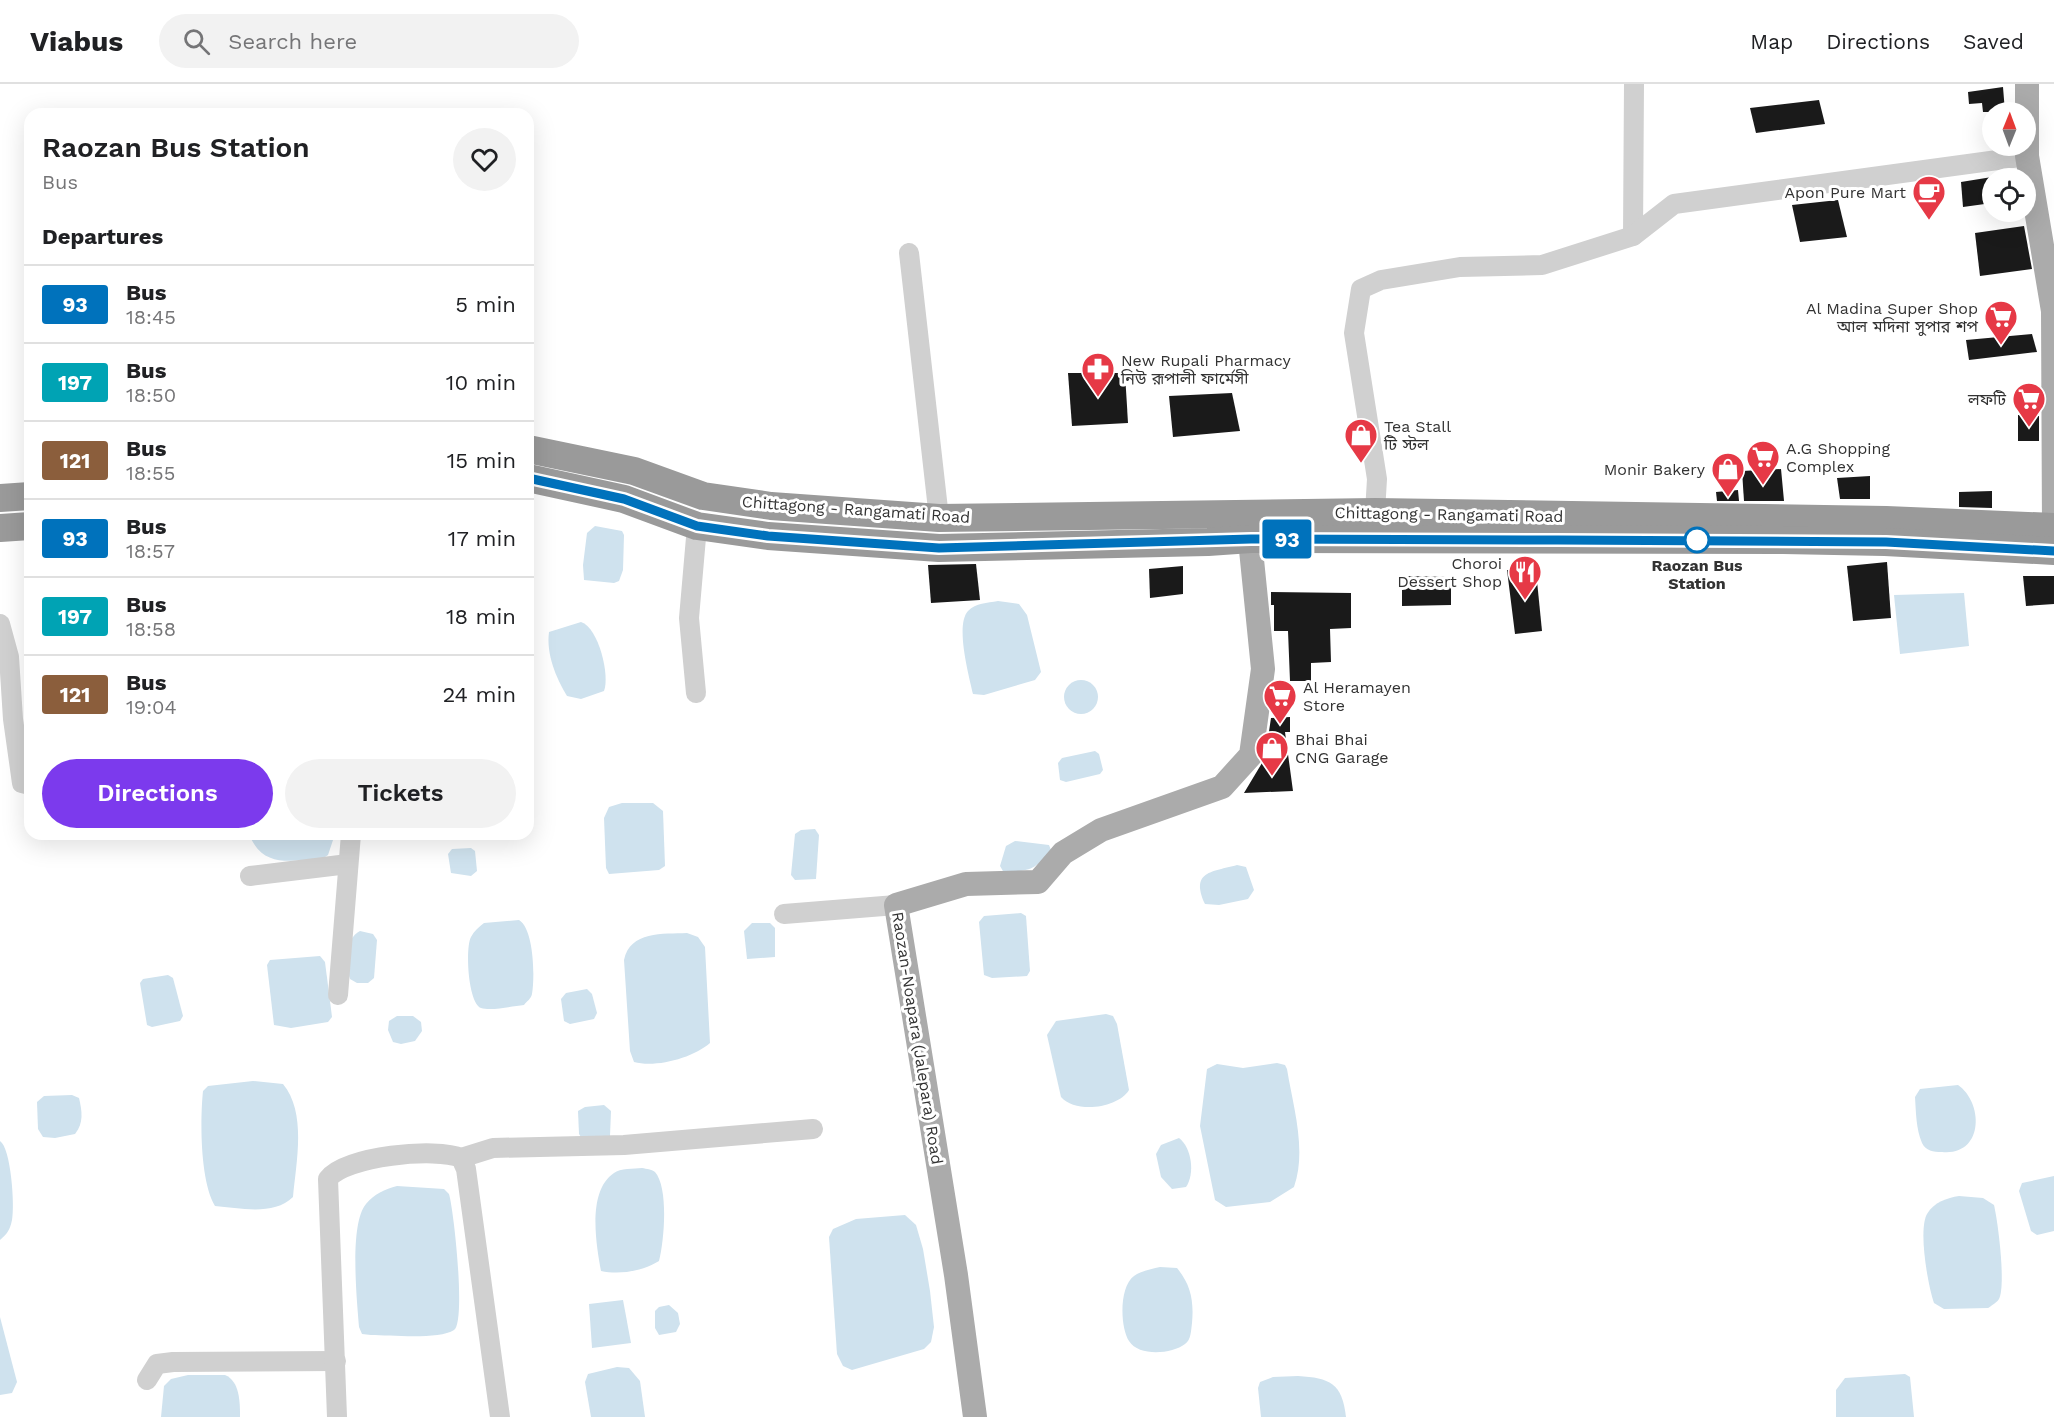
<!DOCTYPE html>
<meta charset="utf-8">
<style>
:root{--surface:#fff;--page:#f2f2f2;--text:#202124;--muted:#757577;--line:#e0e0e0;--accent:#7c3aed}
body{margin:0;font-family:"Work Sans","Noto Sans Bengali",sans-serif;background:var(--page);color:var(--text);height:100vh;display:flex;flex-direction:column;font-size:22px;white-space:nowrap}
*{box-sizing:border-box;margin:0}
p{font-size:20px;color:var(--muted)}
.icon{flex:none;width:33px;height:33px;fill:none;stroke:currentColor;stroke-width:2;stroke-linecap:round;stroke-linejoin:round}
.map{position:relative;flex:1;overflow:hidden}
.details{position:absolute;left:24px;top:24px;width:510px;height:732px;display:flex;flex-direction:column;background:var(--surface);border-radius:18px;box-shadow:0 6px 24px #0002}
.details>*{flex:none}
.badge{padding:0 12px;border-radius:4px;font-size:21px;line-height:39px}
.needle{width:39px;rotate:1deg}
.fabs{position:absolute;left:1982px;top:18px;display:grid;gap:12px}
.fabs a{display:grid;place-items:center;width:54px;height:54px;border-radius:50%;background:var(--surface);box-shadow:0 6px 24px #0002;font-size:30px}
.map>.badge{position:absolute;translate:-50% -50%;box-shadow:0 0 0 3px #fff}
h2{padding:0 18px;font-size:22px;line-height:54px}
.round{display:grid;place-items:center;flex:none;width:63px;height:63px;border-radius:32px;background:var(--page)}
.overview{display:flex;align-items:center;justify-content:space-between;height:102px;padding:0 18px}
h1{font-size:28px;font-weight:600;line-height:45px}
.button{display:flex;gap:12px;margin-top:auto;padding:12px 18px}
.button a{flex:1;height:69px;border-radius:36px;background:var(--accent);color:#fff;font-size:24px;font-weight:600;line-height:69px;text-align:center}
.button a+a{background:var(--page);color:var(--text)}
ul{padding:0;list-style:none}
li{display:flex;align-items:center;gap:18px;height:78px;padding:0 18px;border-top:2px solid var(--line)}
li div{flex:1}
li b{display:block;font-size:22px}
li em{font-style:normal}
li .badge{min-width:66px;font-weight:700;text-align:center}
header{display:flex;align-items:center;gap:36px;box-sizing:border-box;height:84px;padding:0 30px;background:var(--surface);border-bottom:2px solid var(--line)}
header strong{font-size:28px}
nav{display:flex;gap:33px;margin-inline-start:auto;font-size:21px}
.search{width:420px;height:54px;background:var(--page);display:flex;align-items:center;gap:15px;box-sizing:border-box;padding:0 21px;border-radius:33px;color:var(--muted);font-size:22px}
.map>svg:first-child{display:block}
</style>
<header>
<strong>Viabus</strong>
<div class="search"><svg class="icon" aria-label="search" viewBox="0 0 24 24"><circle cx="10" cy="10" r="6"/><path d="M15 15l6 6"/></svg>Search here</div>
<nav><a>Map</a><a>Directions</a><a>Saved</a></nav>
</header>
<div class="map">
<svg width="2054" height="1333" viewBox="0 0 2054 1333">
<rect width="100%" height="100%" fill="#fff"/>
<g fill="#cfe2ee">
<path d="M595,442L622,447L624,451L623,486L619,497L614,499L584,496L583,481L587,449Z"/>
<path d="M1964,509L1969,562L1900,570L1894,511Z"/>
<path d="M998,517L1019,520L1027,531L1041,588L1035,596L984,611L973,610C969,592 955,541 968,527C976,519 987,519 998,517Z"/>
<path d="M581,538C599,544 610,592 604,607L581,615L567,612C556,594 546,570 549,548Z"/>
<circle cx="1081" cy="613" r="17"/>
<path d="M1095,667L1099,670L1103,686L1100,690L1066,698L1060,696L1058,679L1062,674Z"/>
<path d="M622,719H653L663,727L665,782L659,786L609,790L606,784L604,734L609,723Z"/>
<path d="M815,745L819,751L816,795L795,796L791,791L795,750L801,746Z"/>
<path d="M249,750H335L328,771L322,775C290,776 263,785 249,750Z"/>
<path d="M1015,757L1049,761L1051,766C1035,786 1029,788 1003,787L1000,782L1006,762Z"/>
<path d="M471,764L475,767L477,787L471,792L451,789L448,770L452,765Z"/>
<path d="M1237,781L1246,783L1254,806L1248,815L1219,821L1205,820C1190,787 1212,788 1237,781Z"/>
<path d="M1021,829L1026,832L1030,887L1027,892L992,894L984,891L979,838L984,832Z"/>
<path d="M519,836C534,845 535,893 532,910C531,915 527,917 524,921C512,922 492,927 481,924C468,919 465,864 471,853C474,847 479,843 484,839Z"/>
<path d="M752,839H770L775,844V873L747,875L744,847Z"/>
<path d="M360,847L373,850L377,856L374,894L368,899H357L350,895C346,881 344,855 360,847Z"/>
<path d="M687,849L698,853L705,863L710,959C693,974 656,984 634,978L630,967L624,876C630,847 663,850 687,849Z"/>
<path d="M320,872L325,878L332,933L328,938L291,944L274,941L267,881L270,876Z"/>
<path d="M168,891L173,894L183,932L180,937L152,943L147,941L140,899L143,895Z"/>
<path d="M587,905L592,910L597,929L594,935L570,940L564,937L561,915L566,909Z"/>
<path d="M1106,930L1113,932L1117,940L1129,1006C1118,1024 1076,1030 1061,1013L1047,951L1056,937Z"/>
<path d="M397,932H413L421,938L422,947L415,957L401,960L393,958L388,946L389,937Z"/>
<path d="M1277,979L1285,981L1287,985C1293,1022 1307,1066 1294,1103L1270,1118L1226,1123L1215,1116L1200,1042L1207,985L1217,980L1243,984Z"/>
<path d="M253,997L283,1000C307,1029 296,1079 293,1113C274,1132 240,1124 215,1122C200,1097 200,1037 203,1007L208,1002Z"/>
<path d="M1958,1001C1984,1019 1984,1072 1942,1068C1933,1068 1926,1067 1922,1059C1916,1045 1916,1028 1915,1013L1920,1005Z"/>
<path d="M72,1011L79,1014C82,1027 84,1039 75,1050L55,1054L43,1053L38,1045L37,1018L44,1012Z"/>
<path d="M604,1021L611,1027L610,1052L583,1056L579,1050L578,1027L585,1023Z"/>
<path d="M1179,1054C1192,1064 1195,1090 1186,1103L1172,1105L1161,1093L1156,1070L1161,1061Z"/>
<path d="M0,1057C11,1064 15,1122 12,1136C10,1146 7,1150 0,1156Z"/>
<path d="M642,1084C647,1085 651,1085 655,1088C669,1104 664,1158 659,1177C643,1187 620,1191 601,1187C596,1160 587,1107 614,1089C620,1084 634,1085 642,1084Z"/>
<path d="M2054,1092V1147L2037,1151L2031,1147L2019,1107L2022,1099Z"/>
<path d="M397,1102L444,1105L449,1110C454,1127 466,1238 454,1246C439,1256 390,1251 371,1251L362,1250L359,1243C357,1217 349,1140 366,1120C374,1110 385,1105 397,1102Z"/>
<path d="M1959,1112L1983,1114L1994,1121C1998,1138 2006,1201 1999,1215C1997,1218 1991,1222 1988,1224L1944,1225L1934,1219C1928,1202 1918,1146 1927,1130C1934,1118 1947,1114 1959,1112Z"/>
<path d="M905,1131L916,1141L923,1165L930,1207L934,1243L931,1258L924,1265L852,1286L843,1282L837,1270L829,1153L833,1145L856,1135Z"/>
<path d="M1160,1183L1177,1184C1191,1201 1194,1217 1192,1239C1191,1247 1191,1256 1185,1260C1172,1270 1139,1273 1129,1257C1120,1243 1119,1203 1134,1192C1141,1187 1151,1185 1160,1183Z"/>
<path d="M623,1216L631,1259L592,1264L589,1220Z"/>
<path d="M669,1221L678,1229L680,1240L676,1248L659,1251L655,1244V1227L659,1223Z"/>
<path d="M0,1233L17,1298L12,1309L0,1311Z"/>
<path d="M617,1283L629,1284L640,1297L645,1333H591L585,1298L588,1290Z"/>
<path d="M1905,1290L1910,1293L1914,1333H1836V1306L1845,1294Z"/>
<path d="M188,1291H225C240,1297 240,1319 240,1333H161L164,1302L171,1295Z"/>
<path d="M1298,1292C1330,1294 1342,1299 1346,1333H1261L1258,1304L1260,1298L1273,1293Z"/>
</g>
<g fill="#1a1a1a">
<path d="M2003,3L2005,28H1983L1982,19L1969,20L1968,8Z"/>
<path d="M1819,16L1825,40L1756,49L1750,24Z"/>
<path d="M1992,93V119L1963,123L1961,98Z"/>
<path d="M1838,116L1847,153L1800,158L1792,121Z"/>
<path d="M2024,142L2032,185L1980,192L1975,149Z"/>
<path d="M2032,250L2037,268L1969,276L1966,256Z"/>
<path d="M1068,289H1125L1128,339L1072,342Z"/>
<path d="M1232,309L1240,347L1173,353L1169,312Z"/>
<path d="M2018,331L2039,332V357H2018Z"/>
<path d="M1781,385L1784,417H1744L1742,387Z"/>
<path d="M1870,392V415H1840L1837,394Z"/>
<path d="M1738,406L1739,417H1717L1716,408Z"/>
<path d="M1992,407V424L1959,423V408Z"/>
<path d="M1887,478L1891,534L1853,537L1847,482Z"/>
<path d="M976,480L980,516L931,519L928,481Z"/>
<path d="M1183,482V510L1150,514L1149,485Z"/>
<path d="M1507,486L1536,487L1542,547L1515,550Z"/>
<path d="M1402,492L1451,493V521L1402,522Z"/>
<path d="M2023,492H2054V520L2026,522Z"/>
<path d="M1271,508L1351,509V544L1330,545L1331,578L1311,579V597H1290L1288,547H1274V521H1271Z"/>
<path d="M1290,633V648H1285L1293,707L1244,709L1265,674L1271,634Z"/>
</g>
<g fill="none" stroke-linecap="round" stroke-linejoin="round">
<g stroke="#d0d0d0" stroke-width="20">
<path d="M1633,152L1634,0"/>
<path d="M909,169L939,434"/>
<path d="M1375,428L1377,395L1354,249L1361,205L1381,196L1460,183L1542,181L1633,152L1674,120L2027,72"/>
<path d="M0,540L9,573L13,635L22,699L30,701"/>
<path d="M696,609L689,534L697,442"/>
<path d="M250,792L348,780"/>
<path d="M784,830L896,821"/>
<path d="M338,911L351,750"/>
<path d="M461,1074L493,1064L624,1061L813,1045"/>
<path d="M147,1296L157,1280L173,1278L336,1277"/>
<path d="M337,1333L328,1095C344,1072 437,1063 461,1074L466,1085L500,1333"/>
</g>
<g stroke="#ababab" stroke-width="24">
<path d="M2027,0V72L2053,227L2054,443"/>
<path d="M975,1333L956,1191L896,821L966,800L1038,798L1063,769L1101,746L1222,703L1251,671L1263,585L1248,436"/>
</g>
<g stroke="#9a9a9a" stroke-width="28">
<path d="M528,365L634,387L703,412L771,422L939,434L1375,428L1886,436L2054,443"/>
<path d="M528,394L624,415L697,442L768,452L939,464L1208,458L1251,455L1783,456L1885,458L2054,467"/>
<path d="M0,414L30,412"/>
<path d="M0,444L30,442"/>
</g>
</g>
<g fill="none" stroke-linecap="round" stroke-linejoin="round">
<g stroke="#fff" stroke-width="14">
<path id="line" d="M528,394L624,415L697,442L768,452L939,464L1251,455L1558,456L1886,458L2054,467"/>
</g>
<use href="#line" stroke="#0072bc" stroke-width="9"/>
</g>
<defs>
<g id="cafe-pin" transform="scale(1.725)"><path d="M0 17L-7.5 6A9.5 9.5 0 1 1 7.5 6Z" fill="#e63946" stroke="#fff"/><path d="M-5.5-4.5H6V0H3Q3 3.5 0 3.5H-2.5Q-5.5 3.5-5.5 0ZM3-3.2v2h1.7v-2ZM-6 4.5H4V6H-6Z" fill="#fff"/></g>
<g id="supermarket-pin" transform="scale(1.725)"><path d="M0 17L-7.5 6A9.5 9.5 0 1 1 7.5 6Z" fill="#e63946" stroke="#fff"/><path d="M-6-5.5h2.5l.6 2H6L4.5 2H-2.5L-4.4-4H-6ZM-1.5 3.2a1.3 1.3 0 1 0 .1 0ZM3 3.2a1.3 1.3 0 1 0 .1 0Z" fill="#fff"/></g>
<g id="pharmacy-pin" transform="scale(1.725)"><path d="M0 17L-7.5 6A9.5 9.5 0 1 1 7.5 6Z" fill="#e63946" stroke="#fff"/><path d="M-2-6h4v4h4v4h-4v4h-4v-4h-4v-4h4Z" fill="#fff"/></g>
<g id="shop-pin" transform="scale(1.725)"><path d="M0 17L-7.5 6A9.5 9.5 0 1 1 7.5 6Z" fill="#e63946" stroke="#fff"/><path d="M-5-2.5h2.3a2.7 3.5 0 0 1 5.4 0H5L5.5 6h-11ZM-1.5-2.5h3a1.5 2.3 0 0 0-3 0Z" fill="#fff"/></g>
<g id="restaurant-pin" transform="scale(1.725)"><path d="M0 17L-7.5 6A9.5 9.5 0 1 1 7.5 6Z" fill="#e63946" stroke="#fff"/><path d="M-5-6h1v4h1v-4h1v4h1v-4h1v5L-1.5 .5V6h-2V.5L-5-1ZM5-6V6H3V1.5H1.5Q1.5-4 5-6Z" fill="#fff"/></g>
</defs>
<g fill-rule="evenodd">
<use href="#cafe-pin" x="1929" y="108"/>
<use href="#supermarket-pin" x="2001" y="233"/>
<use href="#pharmacy-pin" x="1098" y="285"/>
<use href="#supermarket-pin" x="2029" y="315"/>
<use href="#shop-pin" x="1361" y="351"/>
<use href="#supermarket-pin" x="1763" y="373"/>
<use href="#shop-pin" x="1728" y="385"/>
<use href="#restaurant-pin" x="1525" y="488"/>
<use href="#supermarket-pin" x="1280" y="612"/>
<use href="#shop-pin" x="1272" y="664"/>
</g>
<circle fill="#fff" stroke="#0072bc" stroke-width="3" cx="1697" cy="456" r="12"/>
<g text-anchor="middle" stroke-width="6" stroke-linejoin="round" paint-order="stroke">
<g font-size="16" fill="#333" stroke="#fff" text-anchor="end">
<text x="1906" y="114">Apon Pure Mart</text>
<text x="1978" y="230">Al Madina Super Shop<tspan x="1978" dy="18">আল মদিনা সুপার শপ</tspan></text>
<text x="1121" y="282" text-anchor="start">New Rupali Pharmacy<tspan x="1121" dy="18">নিউ রূপালী ফার্মেসী</tspan></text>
<text x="2006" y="321">লফটি</text>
<text x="1384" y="348" text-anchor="start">Tea Stall<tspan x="1384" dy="18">টি স্টল</tspan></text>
<text x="1786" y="370" text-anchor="start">A.G Shopping<tspan x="1786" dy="18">Complex</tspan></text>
<text x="1705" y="391">Monir Bakery</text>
<text x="1502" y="485">Choroi<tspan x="1502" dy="18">Dessert Shop</tspan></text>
<text x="1303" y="609" text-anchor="start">Al Heramayen<tspan x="1303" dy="18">Store</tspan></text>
<text x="1295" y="661" text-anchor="start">Bhai Bhai<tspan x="1295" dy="18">CNG Garage</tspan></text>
</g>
<g font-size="16" fill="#333" stroke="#fff">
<text transform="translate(856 425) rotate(4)" y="6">Chittagong - Rangamati Road</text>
<text transform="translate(1449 430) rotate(1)" y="6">Chittagong - Rangamati Road</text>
<text transform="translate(918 954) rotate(81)" y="6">Raozan-Noapara (Jalepara) Road</text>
</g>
<g font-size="16" font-weight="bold" fill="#333" stroke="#fff">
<text x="1697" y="487">Raozan Bus<tspan x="1697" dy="18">Station</tspan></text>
</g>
</g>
</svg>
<div class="fabs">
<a><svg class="needle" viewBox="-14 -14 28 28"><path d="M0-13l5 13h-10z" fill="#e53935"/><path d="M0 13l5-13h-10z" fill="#757577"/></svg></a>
<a><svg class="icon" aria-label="locate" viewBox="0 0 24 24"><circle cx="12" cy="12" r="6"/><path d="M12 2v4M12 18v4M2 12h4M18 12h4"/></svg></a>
</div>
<b class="badge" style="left:1287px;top:455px;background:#0072bc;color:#fff">93</b>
<section class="details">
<div class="overview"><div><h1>Raozan Bus Station</h1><p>Bus</p></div><a class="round"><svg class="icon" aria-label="heart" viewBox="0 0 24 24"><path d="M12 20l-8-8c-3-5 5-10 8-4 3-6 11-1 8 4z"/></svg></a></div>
<h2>Departures</h2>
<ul>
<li><span class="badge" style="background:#0072bc;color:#fff">93</span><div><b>Bus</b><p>18:45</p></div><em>5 min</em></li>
<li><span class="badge" style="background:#00a3b4;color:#fff">197</span><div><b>Bus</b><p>18:50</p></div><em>10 min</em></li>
<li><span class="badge" style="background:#8b5e3c;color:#fff">121</span><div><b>Bus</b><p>18:55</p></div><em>15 min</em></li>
<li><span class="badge" style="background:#0072bc;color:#fff">93</span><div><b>Bus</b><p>18:57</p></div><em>17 min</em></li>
<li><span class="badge" style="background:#00a3b4;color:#fff">197</span><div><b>Bus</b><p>18:58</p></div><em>18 min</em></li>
<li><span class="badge" style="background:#8b5e3c;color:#fff">121</span><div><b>Bus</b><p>19:04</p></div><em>24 min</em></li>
</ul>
<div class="button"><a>Directions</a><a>Tickets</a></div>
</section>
</div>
